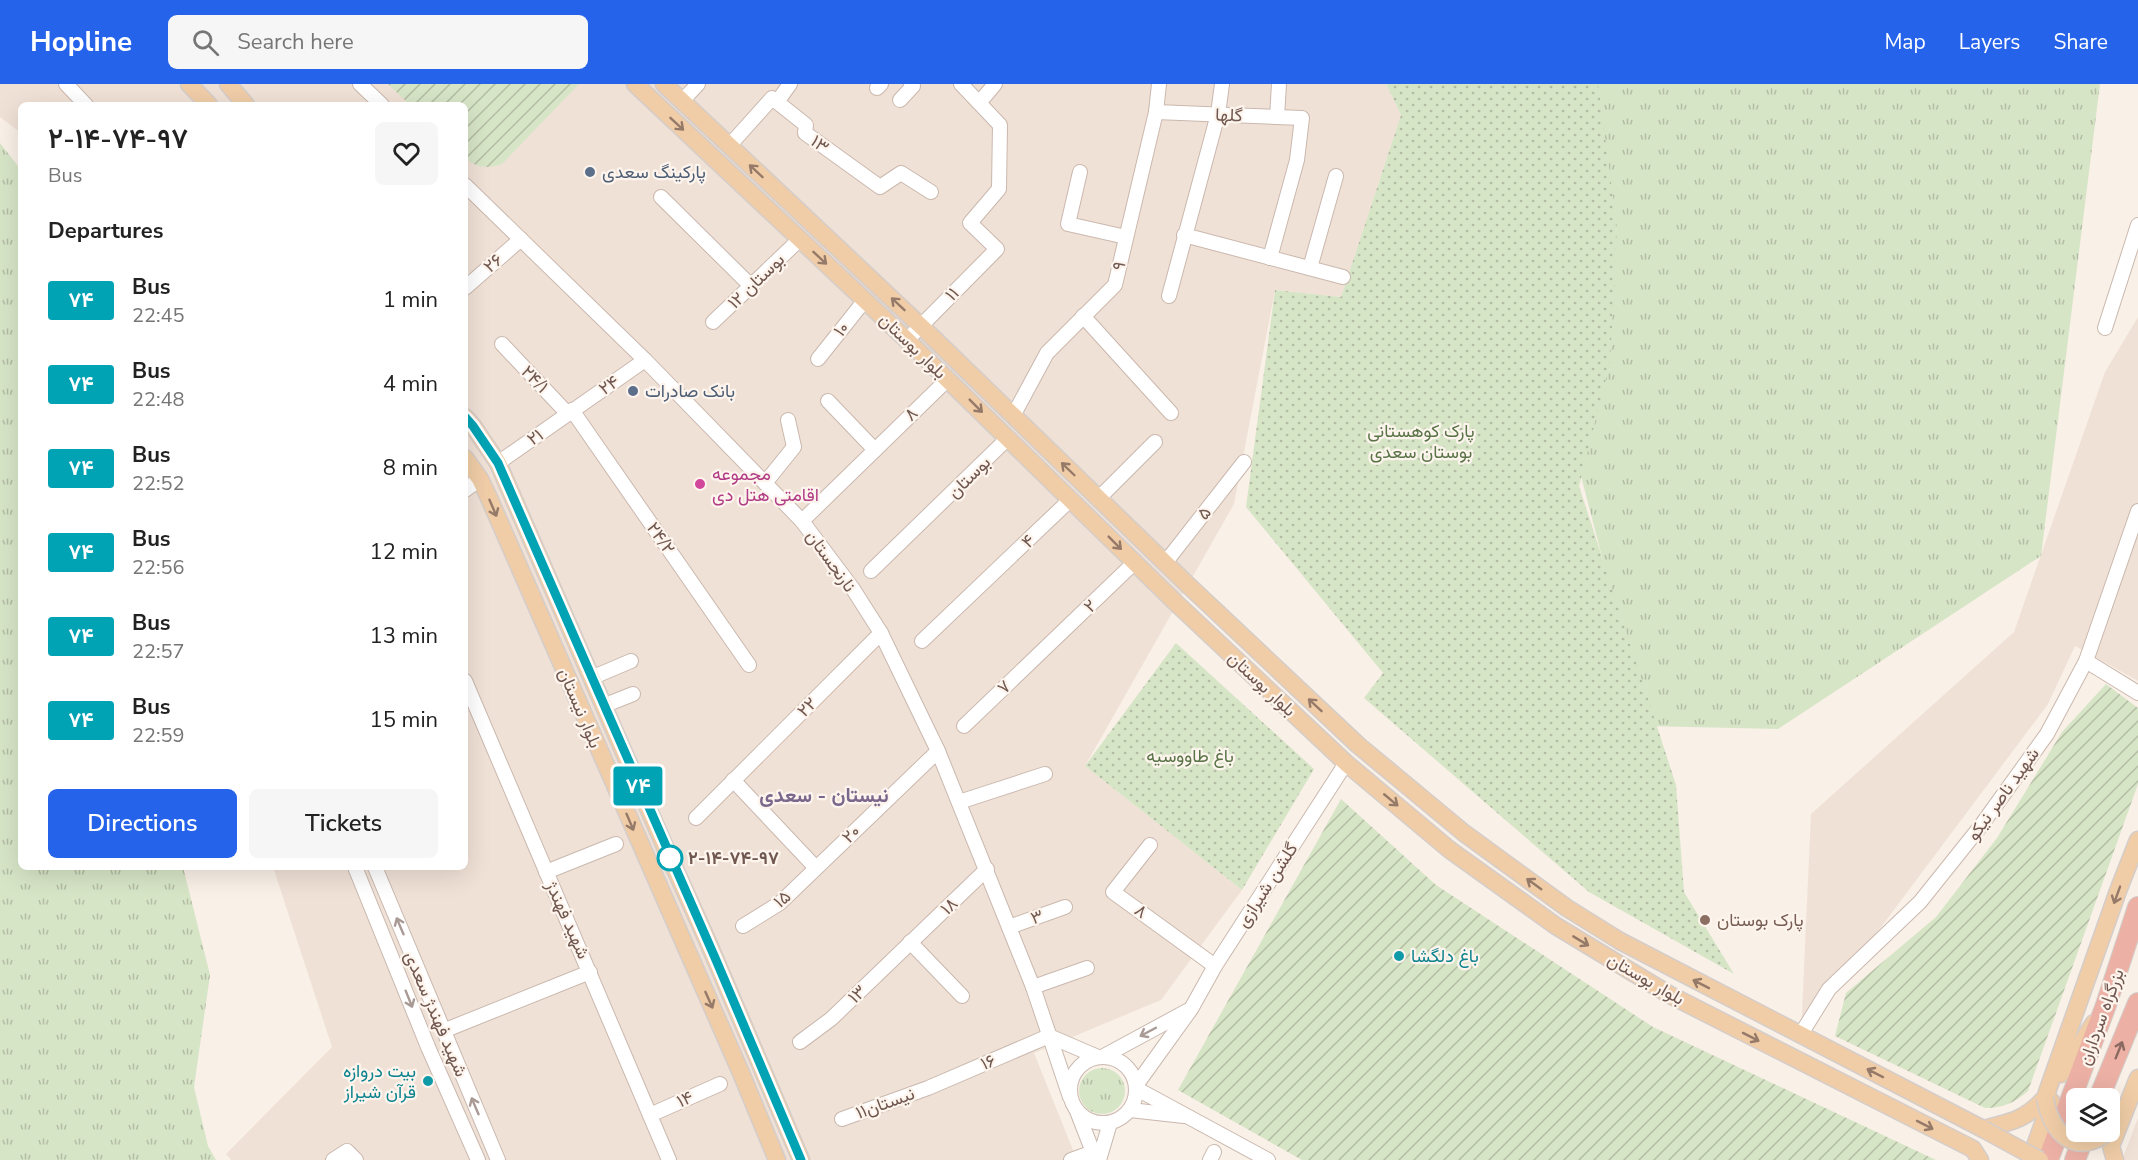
<!DOCTYPE html>
<meta charset="utf-8">
<style>
:root{--surface:#fff;--page:#f6f6f6;--text:#222;--muted:#767676;--accent:#2563eb}
body{margin:0;font-family:"Nunito Sans",Vazirmatn,sans-serif;background:var(--page);color:var(--text);height:100vh;display:flex;flex-direction:column;font-size:22px;white-space:nowrap}
*{box-sizing:border-box;margin:0}
p{font-size:20px;color:var(--muted)}
.icon{flex:none;width:33px;height:33px;fill:none;stroke:currentColor;stroke-width:2;stroke-linecap:round;stroke-linejoin:round}
.map{position:relative;flex:1;overflow:hidden}
.panel{position:absolute;left:18px;top:18px;width:450px;height:768px;display:flex;flex-direction:column;background:var(--surface);border-radius:9px;box-shadow:0 6px 24px #0002}
.panel>*{flex:none}
.badge{padding:0 12px;border-radius:4px;font-size:21px;line-height:39px}
.buttons{position:absolute;left:2066px;top:1004px;display:grid;gap:12px}
.buttons a{display:grid;place-items:center;width:54px;height:54px;border-radius:9px;background:var(--surface);box-shadow:0 6px 24px #0002;font-size:30px}
.map>.badge{position:absolute;translate:-50% -50%;box-shadow:0 0 0 3px #fff}
h2{padding:0 30px;font-size:22px;line-height:54px}
.round{display:grid;place-items:center;flex:none;width:63px;height:63px;border-radius:9px;background:var(--page)}
.summary{display:flex;align-items:center;justify-content:space-between;height:102px;padding:0 30px}
h1{font-size:28px;font-weight:600;line-height:45px}
.button{display:flex;gap:12px;margin-top:auto;padding:12px 30px}
.button a{flex:1;height:69px;border-radius:9px;background:var(--accent);color:#fff;font-size:24px;font-weight:600;line-height:69px;text-align:center}
.button a+a{background:var(--page);color:var(--text)}
ul{padding:0;list-style:none}
li{display:flex;align-items:center;gap:18px;height:84px;padding:0 30px}
li div{flex:1}
li b{display:block;font-size:22px}
li em{font-style:normal}
li .badge{min-width:66px;font-weight:700;text-align:center}
header{display:flex;align-items:center;gap:36px;box-sizing:border-box;height:84px;padding:0 30px;background:var(--accent);color:#fff}
header strong{font-size:28px}
nav{display:flex;gap:33px;margin-inline-start:auto;font-size:21px}
.search{width:420px;height:54px;background:var(--page);display:flex;align-items:center;gap:15px;box-sizing:border-box;padding:0 21px;border-radius:9px;color:var(--muted);font-size:22px}
.map>svg:first-child{display:block}
</style>
<header>
<strong>Hopline</strong>
<div class="search"><svg class="icon" aria-label="search" viewBox="0 0 24 24"><circle cx="10" cy="10" r="6"/><path d="M15 15l6 6"/></svg>Search here</div>
<nav><a>Map</a><a>Layers</a><a>Share</a></nav>
</header>
<div class="map">
<svg width="2138" height="1076" viewBox="0 0 2138 1076">
<defs>
<pattern id="grass-tufts" width="24" height="20" patternUnits="userSpaceOnUse" patternTransform="scale(1.5)"><rect width="24" height="20" fill="#d7e5c7"/><path d="M3 7l-1-3M5 7V3M7 7l1-3M15 17l-1-3M17 17v-4M19 17l1-3" fill="none" stroke="#b3bca4"/></pattern>
<pattern id="park-dots" width="8" height="8" patternUnits="userSpaceOnUse" patternTransform="scale(1.5)"><rect width="8" height="8" fill="#d7e5c7"/><path d="M2 2h.1M6 6h.1" fill="none" stroke="#b3bca4" stroke-width="1.8" stroke-linecap="round"/></pattern>
<pattern id="garden-furrows" width="10" height="10" patternUnits="userSpaceOnUse" patternTransform="scale(1.5)"><rect width="10" height="10" fill="#d7e5c7"/><path d="M-1 1l2-2M0 10L10 0M9 11l2-2" fill="none" stroke="#b3bca4"/></pattern>
</defs>
<rect width="100%" height="100%" fill="#f9f0e7"/>
<g fill="#f0e1d6">
<path d="M0,0H1386L1401,31L1341,213L1275,206L1234,420L1085,682L1242,806L1161,916L1034,969L1077,1076H231L226,1070L332,963L273,783H465V21H21V49L0,33Z"/>
<path d="M2138,233V597L2075,562L2048,620L1801,950L1811,730L2014,548L2105,288Z"/>
<path d="M2138,1034V1076H2122Z"/>
</g>
<g fill="url(#grass-tufts)">
<path d="M1592,0H2100L2041,472L1778,645L1646,642L1581,392L1617,143Z"/>
<path d="M0,59L21,86V783H183L210,891L194,1003L208,1062L216,1076H0Z"/>
<circle cx="1102" cy="1007" r="23"/>
</g>
<g fill="url(#park-dots)">
<path d="M1386,0H1598L1617,143L1614,204L1610,279L1579,402L1676,701L1684,808L1734,890L1589,808L1364,614L1383,589L1246,423L1275,206L1341,213L1401,31Z"/>
<path d="M1176,559L1314,685L1242,806L1085,682Z"/>
</g>
<g fill="url(#garden-furrows)">
<path d="M388,0H579L502,80C489,85 476,84 465,74V21H410Z"/>
<path d="M2106,600L2138,624V700L2028,1007C2014,1019 2003,1024 1985,1024L1835,952L1846,909L1936,833L1997,754L2062,648Z"/>
<path d="M1341,715L1436,801L1653,943L1936,1076H1302L1178,1006Z"/>
</g>
<g fill="none" stroke-linecap="round" stroke-linejoin="round">
<g stroke="#cab8ae" stroke-width="16">
<g id="minor">
<path d="M66,0L86,21"/>
<path d="M360,0L382,21"/>
<path d="M877,4L881,0"/>
<path d="M900,16L913,2L911,0"/>
<path d="M682,17L698,0"/>
<path d="M777,18L790,0"/>
<path d="M979,19L995,0"/>
<path d="M1156,28L1302,34L1297,76L1270,174"/>
<path d="M1277,33L1279,0"/>
<path d="M729,62L772,14L806,41L805,49L880,103L901,89L931,108"/>
<path d="M1080,88L1068,140L1126,153"/>
<path d="M465,101L645,276L802,437L853,505L881,549L938,667L1033,903L1070,1013"/>
<path d="M661,113L751,202"/>
<path d="M1184,151L1343,193"/>
<path d="M1310,184L1336,92"/>
<path d="M465,204L521,155"/>
<path d="M1169,212L1218,30L1222,0"/>
<path d="M1083,232L1171,329"/>
<path d="M713,238L800,155"/>
<path d="M2105,244L2138,141"/>
<path d="M907,256L997,165L970,139L999,105L1000,41L961,0"/>
<path d="M502,260L568,330"/>
<path d="M818,275L865,216"/>
<path d="M828,317L875,366"/>
<path d="M572,326L749,581"/>
<path d="M1013,332L1047,269L1115,201L1156,28L1159,0"/>
<path d="M498,379L645,276"/>
<path d="M765,399L794,363L788,336"/>
<path d="M465,406L480,395"/>
<path d="M1098,415L1155,358"/>
<path d="M802,437L948,295"/>
<path d="M1165,479L1244,378"/>
<path d="M871,487L1008,354"/>
<path d="M922,557L1071,415"/>
<path d="M2086,577L2138,609"/>
<path d="M591,594L631,577"/>
<path d="M465,597L669,1076"/>
<path d="M603,622L633,610"/>
<path d="M964,642L1135,478"/>
<path d="M733,696L816,784"/>
<path d="M959,718L1045,690"/>
<path d="M696,734L881,549"/>
<path d="M1150,761L1113,808L1215,882"/>
<path d="M355,783L428,963L478,1076"/>
<path d="M375,783L498,1076"/>
<path d="M546,788L616,760"/>
<path d="M743,842L780,819L938,667"/>
<path d="M1009,843L1065,823"/>
<path d="M910,858L962,912"/>
<path d="M1033,903L1087,884"/>
<path d="M443,947L590,888"/>
<path d="M1801,950L1829,905L1920,818L1980,743L2047,650L2086,577L2138,427"/>
<path d="M1049,952L1098,973"/>
<path d="M800,958L831,935L987,785"/>
<path d="M1104,972L1187,927"/>
<circle cx="1103" cy="1006" r="33"/>
<path d="M1137,1000L1191,925L1215,882L1346,679"/>
<path d="M1137,1005L1268,1076"/>
<path d="M1130,1026L1184,1032"/>
<path d="M1077,1027L1096,1076"/>
<path d="M650,1031L720,1000"/>
<path d="M842,1035L928,1004L1049,952"/>
<path d="M333,1076L347,1067L356,1076"/>
<path d="M1071,1076L1093,1068"/>
<path d="M1099,1076L1110,1039"/>
<path d="M1210,1076L1214,1068"/>
</g>
</g>
<g stroke="#d4cdca" stroke-width="19">
<g id="major">
<path d="M189,0L209,21"/>
<path d="M228,0L246,21"/>
<path d="M635,0L907,256L1175,518L1346,679L1450,766L1556,842L1670,911L1973,1065L1980,1076"/>
<path d="M664,0L926,247L1188,501L1358,661L1464,749L1567,824L1620,857L1983,1045C2011,1038 2025,1036 2045,1014L2118,807L2138,756"/>
<path d="M465,333L473,342L498,379L665,763L707,856L801,1076"/>
<path d="M465,374L480,395L489,414L741,989L777,1076"/>
<path d="M2061,990L2094,939"/>
<path d="M2030,1076L2051,1017"/>
<path d="M2115,1076L2111,1062L2138,994"/>
</g>
</g>
<g stroke="#d4cdca" stroke-width="22">
<g id="highway">
<path d="M2099,1014L2138,919"/>
<path d="M2048,1076L2106,921L2138,823"/>
<path d="M2075,1076L2086,1047"/>
</g>
</g>
<use href="#minor" stroke="#fff" stroke-width="14"/>
<use href="#major" stroke="#f0cda7" stroke-width="16"/>
<use href="#highway" stroke="#ecb0a5" stroke-width="20"/>
<g stroke="#d4cdca" stroke-width="19" stroke-linecap="butt">
<g id="major-bridge">
<path d="M2045,1014C2051,1049 2076,1075 2109,1047"/>
<path d="M1983,1045L2040,1076"/>
</g>
</g>
<use href="#major-bridge" stroke="#f0cda7" stroke-width="16"/>
</g>
<defs><path id="oneway-shaft" d="M-6 0H5M1.5-3L5.5 0L1.5 3" fill="none" stroke-width="1.6" stroke-linecap="round" stroke-linejoin="round" transform="scale(1.5)"/></defs>
<g stroke="#967a69">
<use href="#oneway-shaft" transform="translate(677 40) rotate(43)"/>
<use href="#oneway-shaft" transform="translate(756 87) rotate(-137)"/>
<use href="#oneway-shaft" transform="translate(820 174) rotate(43)"/>
<use href="#oneway-shaft" transform="translate(898 220) rotate(-137)"/>
<use href="#oneway-shaft" transform="translate(976 322) rotate(45)"/>
<use href="#oneway-shaft" transform="translate(1068 385) rotate(-136)"/>
<use href="#oneway-shaft" transform="translate(493 424) rotate(67)"/>
<use href="#oneway-shaft" transform="translate(1115 459) rotate(45)"/>
<use href="#oneway-shaft" transform="translate(1315 621) rotate(-137)"/>
<use href="#oneway-shaft" transform="translate(1391 716) rotate(40)"/>
<use href="#oneway-shaft" transform="translate(630 738) rotate(67)"/>
<use href="#oneway-shaft" transform="translate(1534 800) rotate(-144)"/>
<use href="#oneway-shaft" transform="translate(2117 811) rotate(110)"/>
<use href="#oneway-shaft" transform="translate(1581 857) rotate(31)"/>
<use href="#oneway-shaft" transform="translate(1701 900) rotate(-153)"/>
<use href="#oneway-shaft" transform="translate(709 916) rotate(66)"/>
<use href="#oneway-shaft" transform="translate(1751 953) rotate(27)"/>
<use href="#oneway-shaft" transform="translate(1875 989) rotate(-153)"/>
<use href="#oneway-shaft" transform="translate(1925 1041) rotate(27)"/>
</g>
<g stroke="#a99a95">
<use href="#oneway-shaft" transform="translate(400 842) rotate(-113)"/>
<use href="#oneway-shaft" transform="translate(409 915) rotate(68)"/>
<use href="#oneway-shaft" transform="translate(1148 948) rotate(152)"/>
<use href="#oneway-shaft" transform="translate(475 1022) rotate(-113)"/>
</g>
<use stroke="#896960" href="#oneway-shaft" transform="translate(2119 966) rotate(-68)"/>
<g fill="none" stroke-linecap="round" stroke-linejoin="round">
<g stroke="#fff" stroke-width="14">
<path id="line" d="M465,333L473,342L498,379L716,876L801,1076"/>
</g>
<use href="#line" stroke="#00a3b4" stroke-width="9"/>
</g>
<g fill="#5c6f8a" stroke="#fdf5ed" stroke-width="2">
<circle cx="590" cy="88" r="6"/>
<circle cx="633" cy="307" r="6"/>
</g>
<circle fill="#d1479c" stroke="#fdf5ed" stroke-width="2" cx="700" cy="400" r="6"/>
<circle fill="#fff" stroke="#00a3b4" stroke-width="3" cx="670" cy="774" r="12"/>
<circle fill="#8d6e63" stroke="#fdf5ed" stroke-width="2" cx="1705" cy="836" r="6"/>
<g fill="#0f9aa8" stroke="#fdf5ed" stroke-width="2">
<circle cx="1399" cy="872" r="6"/>
<circle cx="428" cy="997" r="6"/>
</g>
<g text-anchor="middle" stroke-width="4.5" stroke-linejoin="round" paint-order="stroke">
<g font-size="18" fill="#70574f" stroke="#fdf5ed">
<text transform="translate(1229 31) rotate(2)" y="6">گلها</text>
<text transform="translate(820 60) rotate(36)" y="6">۱۳</text>
<text transform="translate(493 179) rotate(-41)" y="6">۲۶</text>
<text transform="translate(1119 182) rotate(-77)" y="6">۹</text>
<text transform="translate(756 197) rotate(-44)" y="6">بوستان ۱۲</text>
<text transform="translate(952 210) rotate(-45)" y="6">۱۱</text>
<text transform="translate(841 245) rotate(-51)" y="6">۱۰</text>
<text transform="translate(913 262) rotate(44)" y="6">بلوار بوستان</text>
<text transform="translate(535 295) rotate(46)" y="6">۲۴/۱</text>
<text transform="translate(609 301) rotate(-35)" y="6">۲۴</text>
<text transform="translate(911 330) rotate(-44)" y="6">۸</text>
<text transform="translate(535 353) rotate(-35)" y="6">۲۱</text>
<text transform="translate(969 393) rotate(-44)" y="6">بوستان</text>
<text transform="translate(1204 429) rotate(-52)" y="6">۵</text>
<text transform="translate(661 454) rotate(55)" y="6">۲۴/۲</text>
<text transform="translate(1028 457) rotate(-44)" y="6">۴</text>
<text transform="translate(831 477) rotate(54)" y="6">نارنجستان</text>
<text transform="translate(1090 522) rotate(-44)" y="6">۲</text>
<text transform="translate(1262 600) rotate(43)" y="6">بلوار بوستان</text>
<text transform="translate(1004 603) rotate(-43)" y="6">۷</text>
<text transform="translate(807 623) rotate(-45)" y="6">۲۲</text>
<text transform="translate(580 624) rotate(67)" y="6">بلوار نیستان</text>
<text transform="translate(2003 710) rotate(-54)" y="6">شهید ناصر نیکو</text>
<text transform="translate(851 750) rotate(-44)" y="6">۲۰</text>
<text transform="translate(1267 801) rotate(-57)" y="6">گلشن شیرازی</text>
<text transform="translate(782 815) rotate(-39)" y="6">۱۵</text>
<text transform="translate(949 822) rotate(-44)" y="6">۱۸</text>
<text transform="translate(1141 827) rotate(36)" y="6">۸</text>
<text transform="translate(1037 833) rotate(-19)" y="6">۳</text>
<text transform="translate(568 836) rotate(66)" y="6">شهید فهندژ</text>
<text transform="translate(1646 895) rotate(30)" y="6">بلوار بوستان</text>
<text transform="translate(857 910) rotate(-44)" y="6">۱۳</text>
<text transform="translate(436 930) rotate(67)" y="6">شهید فهندژ سعدی</text>
<text transform="translate(2101 933) rotate(-70)" y="6">بزرگراه سرداران</text>
<text transform="translate(988 978) rotate(-23)" y="6">۱۶</text>
<text transform="translate(685 1015) rotate(-24)" y="6">۱۴</text>
<text transform="translate(885 1019) rotate(-20)" y="6">۱۱نیستان</text>
</g>
<g font-size="18" fill="#4e5e75" stroke="#fdf5ed" text-anchor="start">
<text x="602" y="94">پارکینگ سعدی</text>
<text x="645" y="313">بانک صادرات</text>
</g>
<g font-size="18" fill="#5a7448" stroke="#fdf5ed">
<text x="1421" y="353">پارک کوهستانی<tspan x="1421" dy="21">بوستان سعدی</tspan></text>
<text x="1190" y="678">باغ طاووسیه</text>
</g>
<g font-size="18" fill="#b23c85" stroke="#fdf5ed" text-anchor="start">
<text x="712" y="396">مجموعه<tspan x="712" dy="21">اقامتی هتل دی</tspan></text>
</g>
<g font-size="18" font-weight="bold" fill="#70574f" stroke="#fdf5ed" text-anchor="start">
<text x="688" y="780">۲-۱۴-۷۴-۹۷</text>
</g>
<g font-size="18" fill="#785e54" stroke="#fdf5ed" text-anchor="start">
<text x="1717" y="842">پارک بوستان</text>
</g>
<g font-size="18" fill="#0d838f" stroke="#fdf5ed" text-anchor="start">
<text x="1411" y="878">باغ دلگشا</text>
<text x="416" y="993" text-anchor="end">بیت دروازه<tspan x="416" dy="21">قرآن شیراز</tspan></text>
</g>
<g font-size="20" font-weight="bold" fill="#7b668c" stroke="#fdf5ed">
<text x="824" y="718">نیستان - سعدی</text>
</g>
</g>
</svg>
<div class="buttons">
<a><svg class="icon" aria-label="layers" viewBox="0 0 24 24"><path d="M12 4l9 5-9 5-9-5zM3 14l9 5 9-5"/></svg></a>
</div>
<b class="badge" style="left:638px;top:702px;background:#00a3b4;color:#fff">۷۴</b>
<section class="panel">
<div class="summary"><div><h1>۲-۱۴-۷۴-۹۷</h1><p>Bus</p></div><a class="round"><svg class="icon" aria-label="heart" viewBox="0 0 24 24"><path d="M12 20l-8-8c-3-5 5-10 8-4 3-6 11-1 8 4z"/></svg></a></div>
<h2>Departures</h2>
<ul>
<li><span class="badge" style="background:#00a3b4;color:#fff">۷۴</span><div><b>Bus</b><p>22:45</p></div><em>1 min</em></li>
<li><span class="badge" style="background:#00a3b4;color:#fff">۷۴</span><div><b>Bus</b><p>22:48</p></div><em>4 min</em></li>
<li><span class="badge" style="background:#00a3b4;color:#fff">۷۴</span><div><b>Bus</b><p>22:52</p></div><em>8 min</em></li>
<li><span class="badge" style="background:#00a3b4;color:#fff">۷۴</span><div><b>Bus</b><p>22:56</p></div><em>12 min</em></li>
<li><span class="badge" style="background:#00a3b4;color:#fff">۷۴</span><div><b>Bus</b><p>22:57</p></div><em>13 min</em></li>
<li><span class="badge" style="background:#00a3b4;color:#fff">۷۴</span><div><b>Bus</b><p>22:59</p></div><em>15 min</em></li>
</ul>
<div class="button"><a>Directions</a><a>Tickets</a></div>
</section>
</div>
